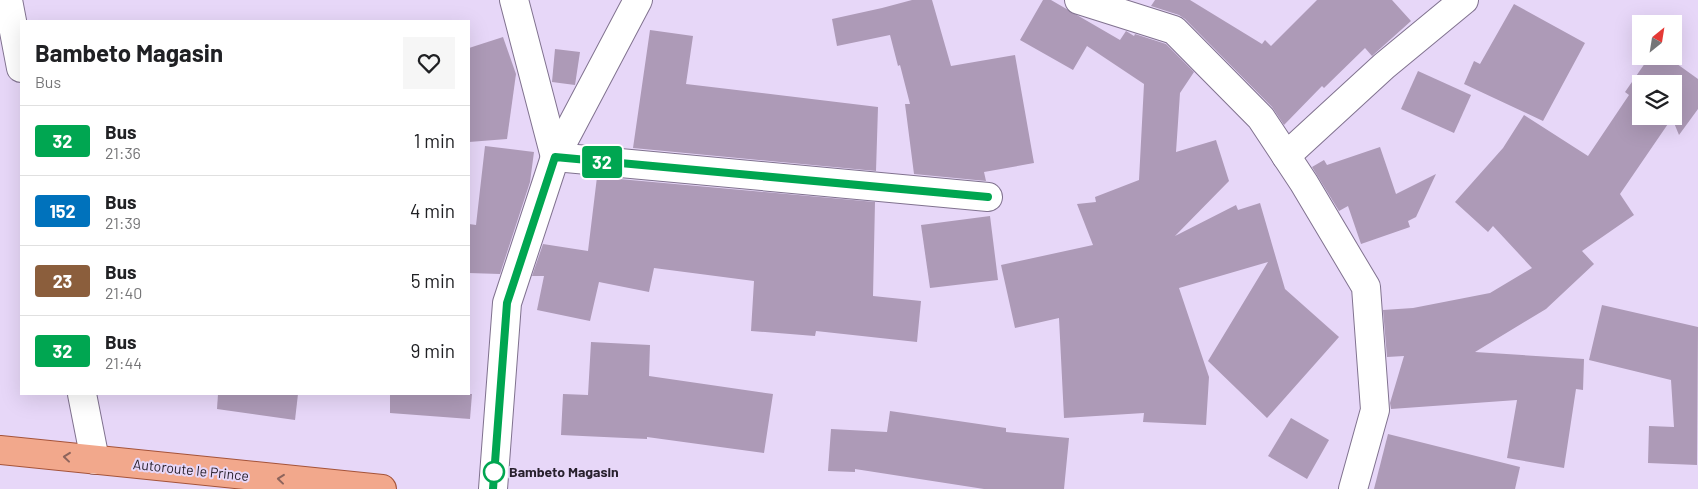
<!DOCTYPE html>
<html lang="fr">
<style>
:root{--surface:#fff;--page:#f6f6f6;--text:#202124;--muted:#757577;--line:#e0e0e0}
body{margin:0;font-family:Barlow,sans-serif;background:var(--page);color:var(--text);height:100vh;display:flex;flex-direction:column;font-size:19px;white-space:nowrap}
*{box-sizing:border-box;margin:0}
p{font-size:16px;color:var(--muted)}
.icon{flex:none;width:28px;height:28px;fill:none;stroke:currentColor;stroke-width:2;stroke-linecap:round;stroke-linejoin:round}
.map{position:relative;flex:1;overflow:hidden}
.side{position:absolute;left:20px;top:20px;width:450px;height:375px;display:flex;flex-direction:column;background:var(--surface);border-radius:0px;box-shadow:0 5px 20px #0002}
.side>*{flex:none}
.badge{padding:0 10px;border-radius:4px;font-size:18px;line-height:32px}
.needle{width:32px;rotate:30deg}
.fabs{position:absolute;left:1632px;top:15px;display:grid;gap:10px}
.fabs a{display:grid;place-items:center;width:50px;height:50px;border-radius:0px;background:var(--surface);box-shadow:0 5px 20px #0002;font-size:25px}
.map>.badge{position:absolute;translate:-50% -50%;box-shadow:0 0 0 2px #fff}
.round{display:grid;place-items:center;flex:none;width:52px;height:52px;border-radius:0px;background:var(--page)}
.summary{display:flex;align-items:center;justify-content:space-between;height:85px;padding:0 15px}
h1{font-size:24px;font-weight:700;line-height:38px}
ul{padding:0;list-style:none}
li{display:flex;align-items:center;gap:15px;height:70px;padding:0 15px;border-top:1px solid var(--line)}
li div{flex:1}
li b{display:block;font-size:19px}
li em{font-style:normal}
li .badge{min-width:55px;font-weight:700;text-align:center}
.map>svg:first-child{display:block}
</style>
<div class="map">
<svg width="1698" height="489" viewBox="0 0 1698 489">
<rect width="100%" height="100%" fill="#e7d7f8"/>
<g fill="#ad9ab7" fill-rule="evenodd">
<path d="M912,0H932L951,66L1015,55L1034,163L984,172L986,181L914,174L905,104H910L900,65L898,66L890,35L837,46L832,19L882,8Z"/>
<path d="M1043,0H1051L1120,40L1126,31L1134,36L1135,34L1166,44L1194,72L1180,93L1176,152L1216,140L1229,181L1175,236L1236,205L1238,210L1260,203L1285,289L1339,337L1267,418L1208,361L1268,262L1179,288L1209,377L1206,425L1143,422L1144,413L1064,418L1059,318L1015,328L1001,265L1093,245L1077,204L1096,202L1095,197L1139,180L1144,84L1087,46L1073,70L1020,40Z"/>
<path d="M1155,0H1190L1262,44L1265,40L1271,46L1317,0H1392L1411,21L1372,56L1365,48L1324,88L1322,86L1284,125L1272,107L1185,19L1179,15L1151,6Z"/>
<path d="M1514,4L1585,43L1543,121L1464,84L1474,61L1480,64Z"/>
<path d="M650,30L693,36L686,84L878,107L876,171L633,148Z"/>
<path d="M503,37L516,74L507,139L469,142V48Z"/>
<path d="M555,49L580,52L575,85L552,82Z"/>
<path d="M1650,56H1666L1698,79V109L1679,135L1672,118L1620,194L1634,215L1582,251L1594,264L1546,309L1475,352L1584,359L1583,390L1576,389L1564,468L1507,458L1517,400L1391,409L1390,403L1404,356L1387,357L1383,310L1413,308L1490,293L1532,268L1493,226L1488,232L1455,202L1503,148L1524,115L1588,156L1629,95L1625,92ZM1641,84H1674V116H1641Z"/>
<path d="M1418,71L1471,95L1454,133L1401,109Z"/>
<path d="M485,146L534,152L530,182L500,274L469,273V224L476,225Z"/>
<path d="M1380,147L1396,194L1436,174L1416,217L1408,221L1410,227L1361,244L1348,206L1339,211L1312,167L1324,160L1327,165Z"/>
<path d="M597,177L875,202L873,296L921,301L917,342L816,331L815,336L751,331L754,281L654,268L649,292L599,282L590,321L537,310L544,276H532L543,244L588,251Z"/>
<path d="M990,216L998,280L930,288L921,225Z"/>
<path d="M1602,305L1698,327L1697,465L1648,463L1649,426L1674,427L1671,380L1589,360Z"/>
<path d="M591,342L650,345L649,376L773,394L764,453L647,437V439L561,435L563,394L588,395Z"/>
<path d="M218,394H298L295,420L217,409Z"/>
<path d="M390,394H472L470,419L390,413Z"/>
<path d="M890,411L1006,428V432L1069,438L1064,489H984L855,469V472L828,471L831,429L887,432Z"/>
<path d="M1291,418L1329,440L1307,479L1268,456Z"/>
<path d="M1388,434L1520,467L1515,489H1374Z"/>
</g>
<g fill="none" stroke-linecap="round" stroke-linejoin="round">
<g stroke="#80728f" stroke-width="30">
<g id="minor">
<path d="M8,0L21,68"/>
<path d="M514,0L555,157L988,197"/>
<path d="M1079,0L1174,30L1261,118L1304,183L1366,287L1375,410L1353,489"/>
<path d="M1286,156L1384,66L1464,0"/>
<path d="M82,394L95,460"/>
<path d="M493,489L507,303L555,157L638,0"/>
</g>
</g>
<g stroke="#a55339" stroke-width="30">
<path id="major" d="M0,450L382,489"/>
</g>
<use href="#minor" stroke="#fff" stroke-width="28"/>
<use href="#major" stroke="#f2a88c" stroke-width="28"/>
</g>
<defs><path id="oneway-chevron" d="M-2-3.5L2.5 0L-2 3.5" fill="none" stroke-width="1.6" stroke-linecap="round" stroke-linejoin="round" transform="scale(1.25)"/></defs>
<g stroke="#8d645c">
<use href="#oneway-chevron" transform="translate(67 457) rotate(-174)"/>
<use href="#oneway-chevron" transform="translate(281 479) rotate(-174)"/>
</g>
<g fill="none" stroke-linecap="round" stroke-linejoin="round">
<g stroke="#fff" stroke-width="11">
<path id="line" d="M493,489L507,303L555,157L988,197"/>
</g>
<use href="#line" stroke="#00a651" stroke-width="8"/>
</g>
<circle fill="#fff" stroke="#00a651" stroke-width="2.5" cx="494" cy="472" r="10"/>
<g text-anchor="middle" stroke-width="4" stroke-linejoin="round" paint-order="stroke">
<g font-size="14" fill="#28212d" stroke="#e7d7f8">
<text transform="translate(191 470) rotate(6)" y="5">Autoroute le Prince</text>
</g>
<g font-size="14" font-weight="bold" fill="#28212d" stroke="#e7d7f8" text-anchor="start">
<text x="509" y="477">Bambeto Magasin</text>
</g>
</g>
</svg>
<div class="fabs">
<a><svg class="needle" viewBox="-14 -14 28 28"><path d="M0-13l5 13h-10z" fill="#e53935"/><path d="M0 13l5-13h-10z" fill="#757577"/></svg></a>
<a><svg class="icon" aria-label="layers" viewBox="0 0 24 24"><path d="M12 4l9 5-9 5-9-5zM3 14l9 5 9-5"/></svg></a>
</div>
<b class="badge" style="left:602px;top:162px;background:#00a651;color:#fff">32</b>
<section class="side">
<div class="summary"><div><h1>Bambeto Magasin</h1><p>Bus</p></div><a class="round"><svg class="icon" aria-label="heart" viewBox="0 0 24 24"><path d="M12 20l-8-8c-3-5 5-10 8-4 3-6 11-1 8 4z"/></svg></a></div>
<ul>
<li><span class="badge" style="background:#00a651;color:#fff">32</span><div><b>Bus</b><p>21:36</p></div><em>1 min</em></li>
<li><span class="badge" style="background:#0072bc;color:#fff">152</span><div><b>Bus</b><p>21:39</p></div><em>4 min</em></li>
<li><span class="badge" style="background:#8b5e3c;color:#fff">23</span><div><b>Bus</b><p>21:40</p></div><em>5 min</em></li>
<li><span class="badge" style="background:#00a651;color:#fff">32</span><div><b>Bus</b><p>21:44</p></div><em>9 min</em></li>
</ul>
</section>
</div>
